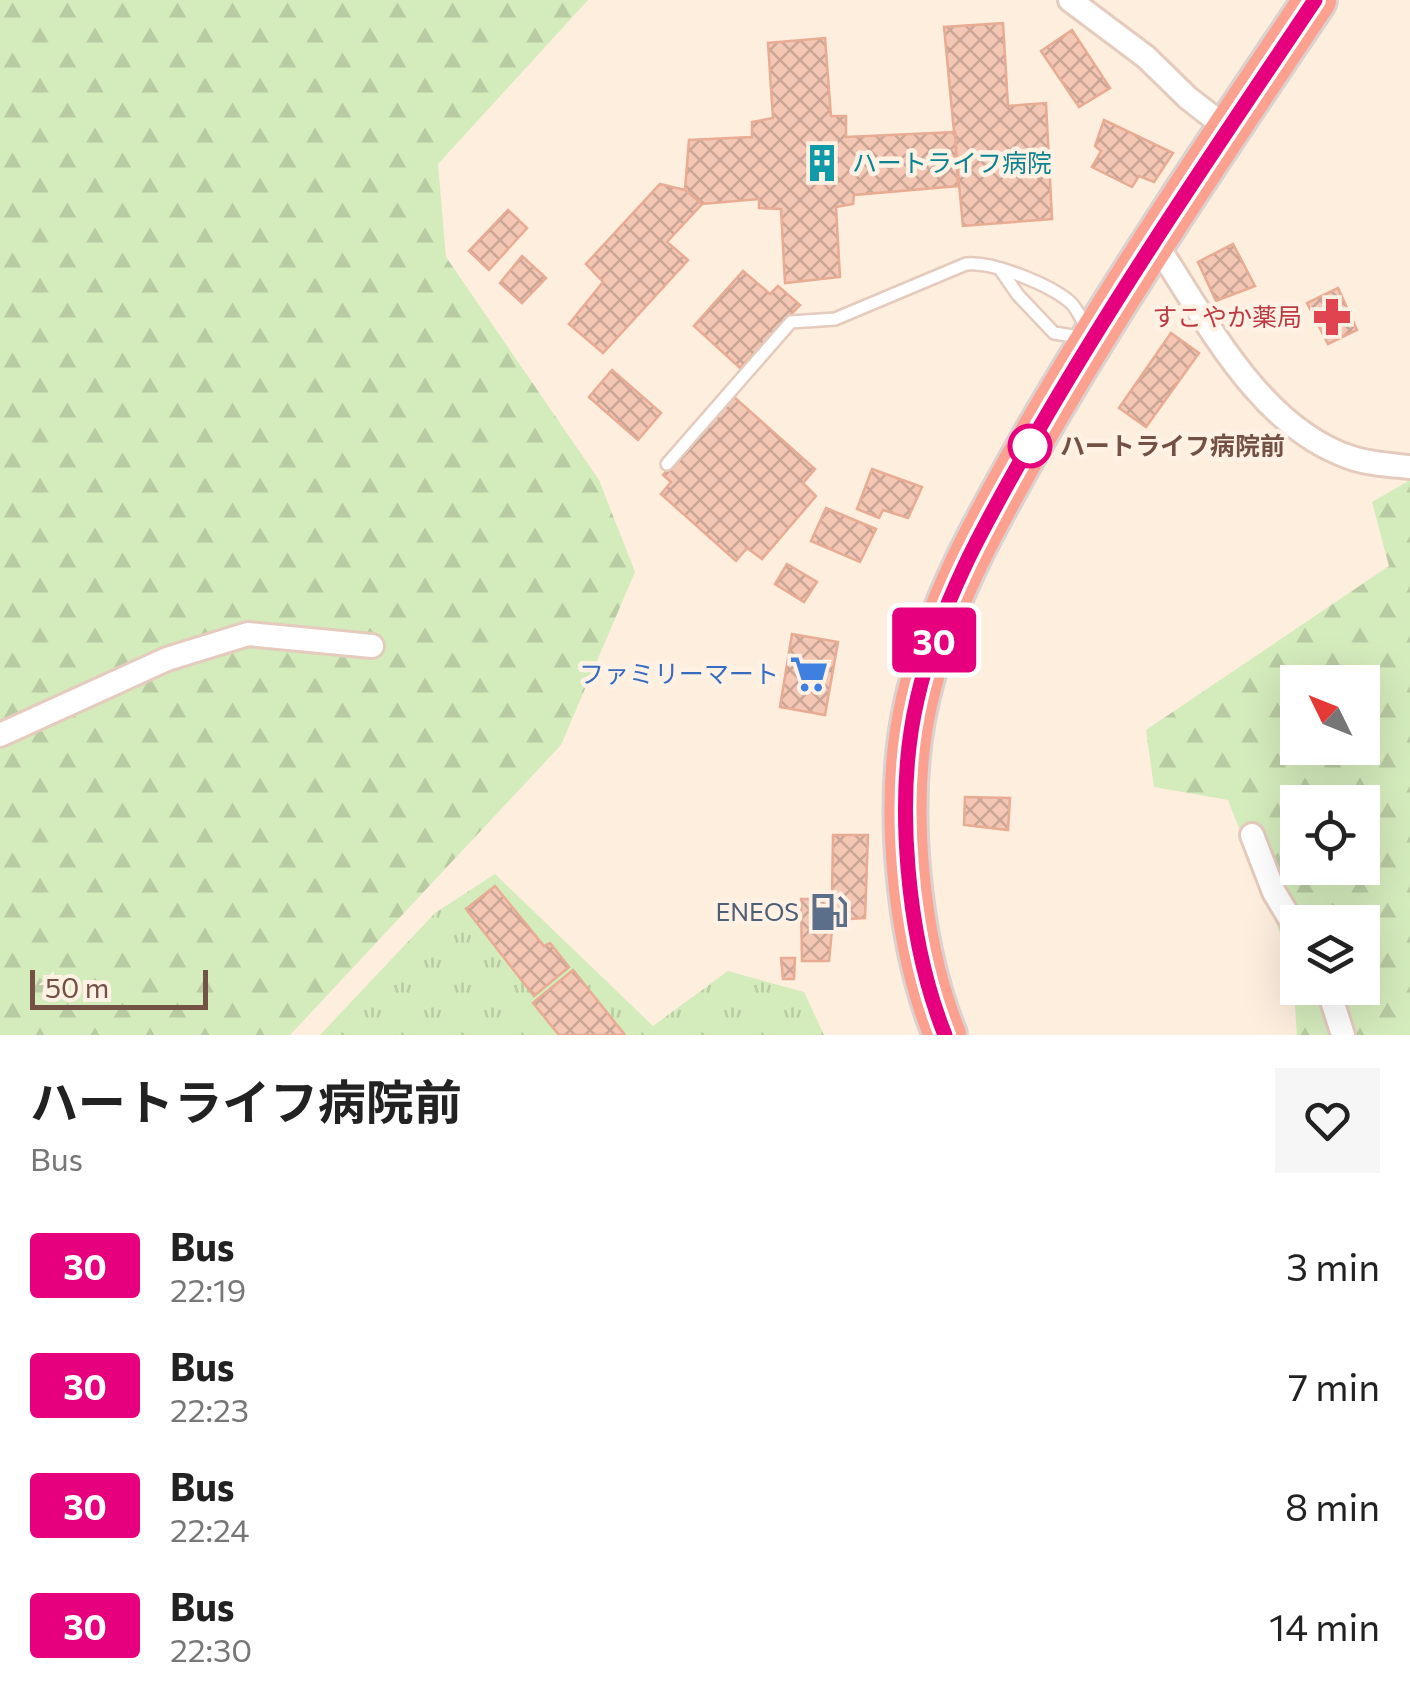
<!DOCTYPE html>
<meta charset="utf-8">
<style>
:root{--surface:#fff;--page:#f6f6f6;--text:#222;--muted:#767676}
body{margin:0;font-family:Commissioner,"Noto Sans JP",sans-serif;background:var(--page);color:var(--text);height:100vh;display:flex;flex-direction:column;font-size:38px;white-space:nowrap}
*{box-sizing:border-box;margin:0}
p{font-size:32px;color:var(--muted)}
.icon{flex:none;width:55px;height:55px;fill:none;stroke:currentColor;stroke-width:2;stroke-linecap:round;stroke-linejoin:round}
.map{position:relative;height:1035px;overflow:hidden}
.panel{display:flex;flex-direction:column;background:var(--surface);flex:1}
.panel>*{flex:none}
.badge{padding:0 20px;border-radius:8px;font-size:35px;line-height:65px}
.needle{width:65px;rotate:313deg}
.buttons{position:absolute;left:1280px;top:665px;display:grid;gap:20px}
.buttons a{display:grid;place-items:center;width:100px;height:100px;border-radius:0px;background:var(--surface);box-shadow:0 10px 40px #0002;font-size:50px}
.scale{position:absolute;left:30px;bottom:25px;width:178px;box-sizing:border-box;padding-left:10px;border:5px solid #745145;border-top:0;font-size:28px;line-height:35px;white-space:nowrap;color:#745145;-webkit-text-stroke:8px #fff2e5;paint-order:stroke}
.map>.badge{position:absolute;translate:-50% -50%;box-shadow:0 0 0 5px #fff}
.round{display:grid;place-items:center;flex:none;width:105px;height:105px;border-radius:0px;background:var(--page)}
.summary{display:flex;align-items:center;justify-content:space-between;height:170px;padding:0 30px}
h1{font-size:48px;font-weight:700;line-height:75px}
ul{padding:0;list-style:none}
li{display:flex;align-items:center;gap:30px;height:120px;padding:0 30px}
li div{flex:1}
li b{display:block;font-size:38px}
li em{font-style:normal}
li .badge{min-width:110px;font-weight:700;text-align:center}
.map>svg:first-child{display:block}
</style>
<div class="map">
<svg width="1410" height="1035" viewBox="0 0 1410 1035">
<defs>
<pattern id="grass-tufts" width="24" height="20" patternUnits="userSpaceOnUse" patternTransform="scale(2.5)"><rect width="24" height="20" fill="#d4ebbc"/><path d="M3 7l-1-3M5 7V3M7 7l1-3M15 17l-1-3M17 17v-4M19 17l1-3" fill="none" stroke="#b9cba3"/></pattern>
<pattern id="forest-firs" width="22" height="20" patternUnits="userSpaceOnUse" patternTransform="scale(2.5)"><rect width="22" height="20" fill="#d4ebbc"/><path d="M5 1l3.5 6h-7zM16 11l3.5 6h-7z" fill="#b9cba3"/></pattern>
<pattern id="building-cross-hatch" width="8" height="8" patternUnits="userSpaceOnUse" patternTransform="scale(2.5)"><rect width="8" height="8" fill="#f4c7b4"/><path d="M0 0l8 8M0 8l8-8" fill="none" stroke="#caa494"/></pattern>
</defs>
<rect width="100%" height="100%" fill="#fdeede"/>
<path fill="url(#grass-tufts)" d="M495,874L653,1026L728,971L804,992L824,1035H320L435,913Z"/>
<g fill="url(#forest-firs)" fill-rule="evenodd">
<path d="M0,0H588L438,164L446,257L599,480L635,572L561,745L290,1035H0Z"/>
<path d="M1410,480V1035H1297L1292,964L1228,800L1154,787L1146,730L1389,566L1372,502ZM1298,682H1362V748H1298ZM1298,802H1362V868H1298ZM1298,922H1362V988H1298Z"/>
</g>
<g fill="url(#building-cross-hatch)" stroke="#e8ab94" stroke-width="2.5">
<path d="M1003,23L1008,106L1046,103L1052,219L963,226L944,27Z"/>
<path d="M1072,30L1110,88L1079,107L1041,51Z"/>
<path d="M825,38L831,116H846V137L955,132L958,186L854,195L853,204L836,207L840,277L785,283L781,209L759,208V199L702,204L685,190L689,140L752,137V122L773,118L768,43Z"/>
<path d="M1104,120L1173,153L1154,182L1139,176L1132,187L1092,167L1101,151L1095,146Z"/>
<path d="M660,184L685,190L702,204L667,242L688,260L603,353L569,324L603,282L586,264Z"/>
<path d="M508,210L527,228L489,270L469,251Z"/>
<path d="M1233,244L1255,286L1216,301L1198,262Z"/>
<path d="M522,256L546,278L522,303L500,283Z"/>
<path d="M743,271L770,294L778,286L800,305L740,368L694,326Z"/>
<path d="M1338,288L1357,330L1328,344L1307,303Z"/>
<path d="M1171,333L1199,353L1146,427L1119,408Z"/>
<path d="M612,370L661,413L638,440L589,397Z"/>
<path d="M734,397L815,469L803,483L816,496L762,559L747,548L736,561L661,494L671,482L663,475Z"/>
<path d="M872,469L922,487L908,518L883,510L879,518L857,509Z"/>
<path d="M826,508L876,529L860,562L811,541Z"/>
<path d="M787,564L817,582L804,602L775,584Z"/>
<path d="M792,634L838,642L825,715L780,707Z"/>
<path d="M965,797L1010,798L1008,830L964,825Z"/>
<path d="M833,835H868L865,918L833,920L829,961H802L801,899H832Z"/>
<path d="M495,886L544,946L550,943L569,967L534,996L466,909Z"/>
<path d="M781,958H795L794,979H783Z"/>
<path d="M573,970L625,1035H559L533,1003Z"/>
</g>
<g fill="none" stroke-linecap="round" stroke-linejoin="round">
<g stroke="#e4cbbd" stroke-width="16">
<g id="lane">
<path d="M1000,269L1018,295L1054,333L1086,338"/>
<path d="M667,464L791,322L835,319L966,264C993,261 1050,285 1070,302C1077,308 1082,321 1087,329"/>
</g>
</g>
<g stroke="#e4cbbd" stroke-width="28">
<g id="street">
<path d="M1070,0L1146,57L1188,98L1228,129"/>
<path d="M1154,241C1205,317 1257,425 1349,457C1368,464 1390,465 1410,467"/>
<path d="M0,735L167,659L248,634L372,646"/>
<path d="M1252,835L1274,892L1298,932"/>
<path d="M1328,988L1343,1035"/>
</g>
</g>
<g stroke="#dbd2cf" stroke-width="48">
<path id="highway" d="M945,1035C907,941 894,799 917,700C939,603 988,518 1037,432C1123,284 1219,142 1315,0"/>
</g>
<use href="#lane" stroke="#fff" stroke-width="11"/>
<use href="#street" stroke="#fff" stroke-width="22"/>
<use href="#highway" stroke="#fca190" stroke-width="42"/>
</g>
<g fill="none" stroke-linecap="round" stroke-linejoin="round">
<g stroke="#fff" stroke-width="22">
<path id="line" d="M945,1035C907,940 894,800 917,700C939,602 988,518 1037,432C1123,283 1220,142 1315,0"/>
</g>
<use href="#line" stroke="#e6007e" stroke-width="15"/>
</g>
<defs>
<g id="building-bare" transform="scale(3)"><path d="M-4-6H4V6H1V3H-1V6H-4ZM-2.5-4.3h1.7v1.8h-1.7ZM.8-4.3h1.7v1.8H.8ZM-2.5-1h1.7V.8h-1.7ZM.8-1h1.7V.8H.8Z" fill="#0f9aa8" stroke="#fff2e5" stroke-width="2.5" paint-order="stroke"/></g>
<g id="pharmacy-bare" transform="scale(3)"><path d="M-2-6h4v4h4v4h-4v4h-4v-4h-4v-4h4Z" fill="#e0444e" stroke="#fff2e5" stroke-width="2.5" paint-order="stroke"/></g>
<g id="supermarket-bare" transform="scale(3)"><path d="M-6-5.5h2.5l.6 2H6L4.5 2H-2.5L-4.4-4H-6ZM-1.5 3.2a1.3 1.3 0 1 0 .1 0ZM3 3.2a1.3 1.3 0 1 0 .1 0Z" fill="#3f7fe0" stroke="#fff2e5" stroke-width="2.5" paint-order="stroke"/></g>
<g id="fuel-bare" transform="scale(3)"><path d="M-5.5-6h7V0h2V4h1.3V-2.5L3-4.5l.8-.8L6-3V5H2.5V1h-1V6h-7ZM-4.2-4.7v3.2H.2V-4.7Z" fill="#5c6f8a" stroke="#fff2e5" stroke-width="2.5" paint-order="stroke"/></g>
</defs>
<g fill-rule="evenodd">
<use href="#building-bare" x="822" y="163"/>
<use href="#pharmacy-bare" x="1332" y="317"/>
<use href="#supermarket-bare" x="809" y="674"/>
<use href="#fuel-bare" x="829" y="912"/>
</g>
<circle fill="#fff" stroke="#e6007e" stroke-width="5" cx="1030" cy="446" r="20"/>
<g text-anchor="middle" stroke-width="9" stroke-linejoin="round" paint-order="stroke">
<g font-size="25" fill="#0d838f" stroke="#fff2e5" text-anchor="start">
<text x="852" y="172">ハートライフ病院</text>
</g>
<g font-size="25" fill="#be3a42" stroke="#fff2e5" text-anchor="end">
<text x="1302" y="326">すこやか薬局</text>
</g>
<g font-size="25" font-weight="bold" fill="#745145" stroke="#fff2e5" text-anchor="start">
<text x="1060" y="455">ハートライフ病院前</text>
</g>
<g font-size="25" fill="#366cbe" stroke="#fff2e5" text-anchor="end">
<text x="779" y="683">ファミリーマート</text>
</g>
<g font-size="25" fill="#4e5e75" stroke="#fff2e5" text-anchor="end">
<text x="799" y="921">ENEOS</text>
</g>
</g>
</svg>
<div class="buttons">
<a><svg class="needle" viewBox="-14 -14 28 28"><path d="M0-13l5 13h-10z" fill="#e53935"/><path d="M0 13l5-13h-10z" fill="#767676"/></svg></a>
<a><svg class="icon" aria-label="locate" viewBox="0 0 24 24"><circle cx="12" cy="12" r="6"/><path d="M12 2v4M12 18v4M2 12h4M18 12h4"/></svg></a>
<a><svg class="icon" aria-label="layers" viewBox="0 0 24 24"><path d="M12 4l9 5-9 5-9-5zM3 14l9 5 9-5"/></svg></a>
</div>
<div class="scale">50 m</div>
<b class="badge" style="left:934px;top:640px;background:#e6007e;color:#fff">30</b>
</div>
<section class="panel">
<div class="summary"><div><h1>ハートライフ病院前</h1><p>Bus</p></div><a class="round"><svg class="icon" aria-label="heart" viewBox="0 0 24 24"><path d="M12 20l-8-8c-3-5 5-10 8-4 3-6 11-1 8 4z"/></svg></a></div>
<ul>
<li><span class="badge" style="background:#e6007e;color:#fff">30</span><div><b>Bus</b><p>22:19</p></div><em>3 min</em></li>
<li><span class="badge" style="background:#e6007e;color:#fff">30</span><div><b>Bus</b><p>22:23</p></div><em>7 min</em></li>
<li><span class="badge" style="background:#e6007e;color:#fff">30</span><div><b>Bus</b><p>22:24</p></div><em>8 min</em></li>
<li><span class="badge" style="background:#e6007e;color:#fff">30</span><div><b>Bus</b><p>22:30</p></div><em>14 min</em></li>
</ul>
</section>
